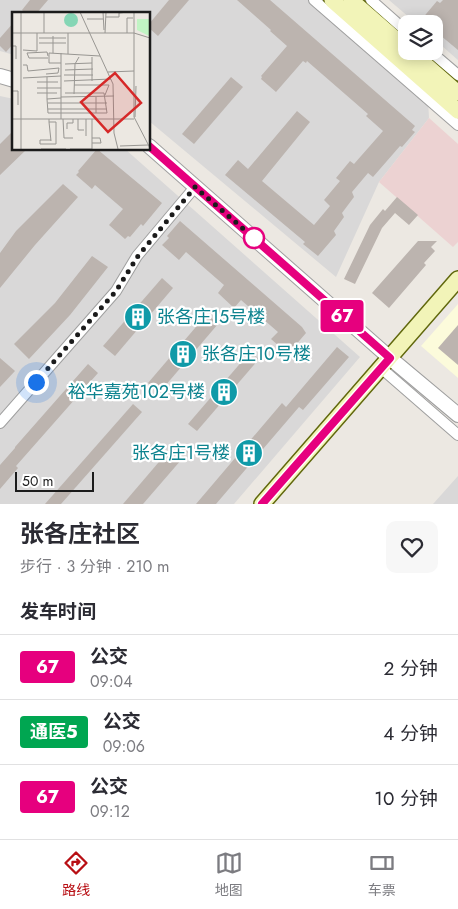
<!DOCTYPE html>
<html lang="zh">
<meta charset="utf-8">
<style>
:root{--surface:#fff;--page:#f7f7f7;--text:#2b2b33;--muted:#7c7c81;--line:#e1e1e2;--accent:#b80f14}
body{margin:0;font-family:Jost,"Noto Sans SC",sans-serif;background:var(--page);color:var(--text);height:100vh;display:flex;flex-direction:column;font-size:19px;white-space:nowrap}
*{box-sizing:border-box;margin:0}
p{font-size:16px;color:var(--muted)}
.icon{flex:none;width:28px;height:28px;fill:none;stroke:currentColor;stroke-width:2;stroke-linecap:round;stroke-linejoin:round}
.map{position:relative;height:504px;overflow:hidden}
.side{display:flex;flex-direction:column;background:var(--surface);flex:1}
.side>*{flex:none}
.badge{padding:0 10px;border-radius:4px;font-size:18px;line-height:32px}
.fabs{position:absolute;left:398px;top:15px;display:grid;gap:10px}
.fabs a{display:grid;place-items:center;width:45px;height:45px;border-radius:10px;background:var(--surface);box-shadow:0 2px 12px #0003;font-size:25px}
.scale{position:absolute;left:15px;bottom:12px;width:79px;box-sizing:border-box;padding-left:5px;border:2px solid #1b1b1b;border-top:0;font-size:14px;line-height:18px;white-space:nowrap;color:#1b1b1b;-webkit-text-stroke:4px #fff;paint-order:stroke}
.you{position:absolute;width:25px;height:25px;margin:-12px;border:4px solid #fff;border-radius:50%;background:#1a73e8;box-shadow:0 0 0 8px #1a73e833}
.map>.badge{position:absolute;translate:-50% -50%;box-shadow:0 0 0 2px #fff}
h2{padding:0 20px;font-size:19px;line-height:45px}
.round{display:grid;place-items:center;flex:none;width:52px;height:52px;border-radius:10px;background:var(--page)}
.head{display:flex;align-items:center;justify-content:space-between;height:85px;padding:0 20px}
h1{font-size:24px;font-weight:700;line-height:38px}
ul{padding:0;list-style:none}
li{display:flex;align-items:center;gap:15px;height:65px;padding:0 20px;border-top:1px solid var(--line)}
li div{flex:1}
li b{display:block;font-size:19px}
li em{font-style:normal}
li .badge{min-width:55px;font-weight:700;text-align:center}
.tabs{display:flex;justify-content:space-around;align-items:center;height:70px;border-top:1px solid var(--line);background:var(--surface);font-size:14px;color:var(--muted)}
.tabs a{display:grid;justify-items:center;gap:2px}
.tabs .on{color:var(--accent)}
.map>svg:first-child{display:block}
</style>
<div class="map">
<svg width="458" height="504" viewBox="0 0 458 504">
<rect width="100%" height="100%" fill="#ece8e2"/>
<g fill="#d9d8d8">
<path d="M0,0H314L428,100L429,118L379,182L336,277L149,121V14H14V55L0,51Z"/>
<path d="M389,0H458V60L434,39V24H417Z"/>
<path d="M0,96L14,99V149H125L360,357L234,504H0Z"/>
<path d="M458,476V504H433Z"/>
</g>
<path fill="#ecd2d2" d="M429,118L458,144V242L453,247L379,182Z"/>
<path fill="#fcfbdb" d="M458,304V378L421,346Z"/>
<g fill="#bcb4af">
<path d="M30,0H48L36,14H26L22,10Z"/>
<path d="M169,0H189L158,36L149,28V24Z"/>
<path d="M237,0H270L415,126L412,130L415,132L402,147L400,146L373,177L368,173L352,192L354,197L342,213L344,217L334,231L336,235L318,256L303,244L305,242L225,175L238,160L248,169L297,111L310,122L262,181L314,225L330,206L324,200L340,181L336,178L350,161L354,164L383,131L366,116L368,114L307,61L306,63L303,61L276,92L261,79L262,77L261,76L287,46L270,31L271,30Z"/>
<path d="M443,0H458V50L434,30V24H426L421,20L437,1L440,3Z"/>
<path d="M14,22V43L6,52L0,46V38Z"/>
<path d="M231,77L243,87L194,144L182,134Z"/>
<path d="M14,130V149H27L0,175V144Z"/>
<path d="M97,149L162,203L143,226L141,224L130,237L128,236L125,239L109,225L123,209L95,185L92,189L76,175L79,172L78,171Z"/>
<path d="M63,184L78,197L35,245L0,288V253L16,231Z"/>
<path d="M397,197L418,215L409,225L395,213L382,228L355,284L344,279L370,225L383,209L385,211Z"/>
<path d="M180,221L302,327L306,333L288,354L271,339L278,332L241,300L234,308L218,293L224,285L186,252L179,260L162,245L169,238L167,236Z"/>
<path d="M418,241H437L431,247L435,251L424,263L426,265L389,308L372,293Z"/>
<path d="M92,256L108,267L70,315L29,359L14,344L55,303Z"/>
<path d="M162,278L173,288L115,356L103,346Z"/>
<path d="M207,314L218,324L159,393L148,383Z"/>
<path d="M458,325V365L438,348Z"/>
<path d="M337,347L349,357L303,410L299,407L216,504H196L282,403L286,407Z"/>
<path d="M250,352L259,359L197,431L188,424Z"/>
<path d="M0,358L15,371L0,387Z"/>
<path d="M88,364L98,373L16,466L18,468L0,489V465L15,448V447Z"/>
<path d="M133,404L142,412L61,504H45Z"/>
<path d="M176,442L188,452L143,504H123Z"/>
</g>
<g fill="none" stroke-linecap="round" stroke-linejoin="round">
<g stroke="#9f9f9f" stroke-width="12">
<g id="minor">
<path d="M314,0L458,125"/>
<path d="M371,0L406,31"/>
<path d="M430,51L458,75"/>
<path d="M381,368L458,435"/>
<path d="M0,423L116,291L137,256L195,187"/>
</g>
</g>
<g stroke="#9f9f9f" stroke-width="16">
<g id="tertiary">
<path d="M0,76L14,80"/>
<path d="M149,146L390,358L458,415"/>
</g>
</g>
<g stroke="#61680d" stroke-width="18">
<g id="secondary">
<path d="M332,0L458,111"/>
<path d="M351,0L406,48"/>
<path d="M410,51L458,93"/>
<path d="M262,504L458,279"/>
</g>
</g>
<use href="#minor" stroke="#fff" stroke-width="10"/>
<use href="#tertiary" stroke="#fff" stroke-width="14"/>
<use href="#secondary" stroke="#f2f4b8" stroke-width="15"/>
</g>
<g fill="none" stroke-linecap="round" stroke-linejoin="round">
<g stroke="#fff" stroke-width="11">
<path id="line" d="M149,146L390,358L262,504"/>
</g>
<use href="#line" stroke="#e6007e" stroke-width="8"/>
<path stroke="#1b1b1b" stroke-width="5" stroke-dasharray="0 9" d="M36,382L116,291L138,256L195,187L255,239L254,238"/>
</g>
<defs>
<g id="building-disc" transform="scale(1.4375)"><circle r="9.5" fill="#0f9aa8" stroke="#fff"/><path d="M-4-6H4V6H1V3H-1V6H-4ZM-2.5-4.3h1.7v1.8h-1.7ZM.8-4.3h1.7v1.8H.8ZM-2.5-1h1.7V.8h-1.7ZM.8-1h1.7V.8H.8Z" fill="#fff"/></g>
</defs>
<g fill-rule="evenodd">
<use href="#building-disc" x="138" y="317"/>
<use href="#building-disc" x="183" y="354"/>
<use href="#building-disc" x="224" y="392"/>
<use href="#building-disc" x="249" y="453"/>
</g>
<circle fill="#fff" stroke="#e6007e" stroke-width="2.5" cx="254" cy="238" r="10"/>
<g text-anchor="middle" stroke-width="4.5" stroke-linejoin="round" paint-order="stroke">
<g font-size="18" fill="#0d838f" stroke="#fff" text-anchor="start">
<text x="157" y="323">张各庄15号楼</text>
<text x="202" y="360">张各庄10号楼</text>
<text x="205" y="398" text-anchor="end">裕华嘉苑102号楼</text>
<text x="230" y="459" text-anchor="end">张各庄1号楼</text>
</g>
</g>
<g transform="translate(12 12)">
<rect width="138" height="138" fill="#ece8e2"/>
<path d="M125,7H137V24L125,18Z" fill="#c1f4c4"/>
<path d="M52 8a7 7 0 1 1 14 0a7 7 0 1 1-14 0Z" fill="#85d6b5"/>
<path fill="none" stroke="#989692" stroke-width="1" d="M9,0V137M32,0V21M68,0L101,72L102,121L106,137M91,0L92,18M122,0V105L138,136M94,5H107V1L116,0M75,7H91M0,21H122L138,26M56,21V42M93,21L94,0M115,21V6H121M27,26H54M138,29V94M27,31H54M0,34H4V47M11,38L25,39V21M41,41V24M49,41V107M36,44L35,40L15,41L17,46H36M80,45V69M49,51H37V41L88,44M53,52L80,51M11,53H15L16,59L47,56L46,61L34,62M53,58L81,57M96,60L122,59M52,63H81M35,65V87L49,86M11,66L49,64M52,69L99,67M25,70H46M62,73H97L93,83M25,76H49M0,79H6V93M25,81H45M53,81H92L95,101H84V85M62,82L63,52L67,45M49,85L102,84M35,87L36,101H84M36,91H95M36,97H95M123,105L124,74M0,107H122M37,107V110H44V132H28V128H39M51,107L52,126H61M66,107V118H72M74,107V124M37,110L39,129M55,117V111H61V107M80,131H89L88,126H80M108,134L136,133M29,137H54M58,137H80M80,137V107"/>
<path fill="#d62828" fill-opacity="0.15" stroke="#d62828" stroke-width="2.5" d="M103,61L129,91L96,120L69,90Z"/>
<rect width="138" height="138" fill="none" stroke="#1b1b1b" stroke-width="2.5"/>
</g>
</svg>
<div class="fabs">
<a><svg class="icon" aria-label="layers" viewBox="0 0 24 24"><path d="M12 4l9 5-9 5-9-5zM3 14l9 5 9-5"/></svg></a>
</div>
<div class="scale">50 m</div>
<div class="you" style="left:36px;top:382px"></div>
<b class="badge" style="left:342px;top:316px;background:#e6007e;color:#fff">67</b>
</div>
<section class="side">
<div class="head"><div><h1>张各庄社区</h1><p>步行 · 3 分钟 · 210 m</p></div><a class="round"><svg class="icon" aria-label="heart" viewBox="0 0 24 24"><path d="M12 20l-8-8c-3-5 5-10 8-4 3-6 11-1 8 4z"/></svg></a></div>
<h2>发车时间</h2>
<ul>
<li><span class="badge" style="background:#e6007e;color:#fff">67</span><div><b>公交</b><p>09:04</p></div><em>2 分钟</em></li>
<li><span class="badge" style="background:#00a651;color:#fff">通医5</span><div><b>公交</b><p>09:06</p></div><em>4 分钟</em></li>
<li><span class="badge" style="background:#e6007e;color:#fff">67</span><div><b>公交</b><p>09:12</p></div><em>10 分钟</em></li>
</ul>
</section>
<nav class="tabs">
<a class="on"><svg class="icon" aria-label="directions" viewBox="0 0 24 24"><path d="M12 3l9 9-9 9-9-9zM9 14v-3h6M13 9l2 2-2 2"/></svg>路线</a>
<a><svg class="icon" aria-label="map" viewBox="0 0 24 24"><path d="M3 6l6-2 6 2 6-2v14l-6 2-6-2-6 2zM9 4v14M15 6v14"/></svg>地图</a>
<a><svg class="icon" aria-label="tickets" viewBox="0 0 24 24"><path d="M3 7h18v10H3zM15 7v10"/></svg>车票</a>
</nav>
